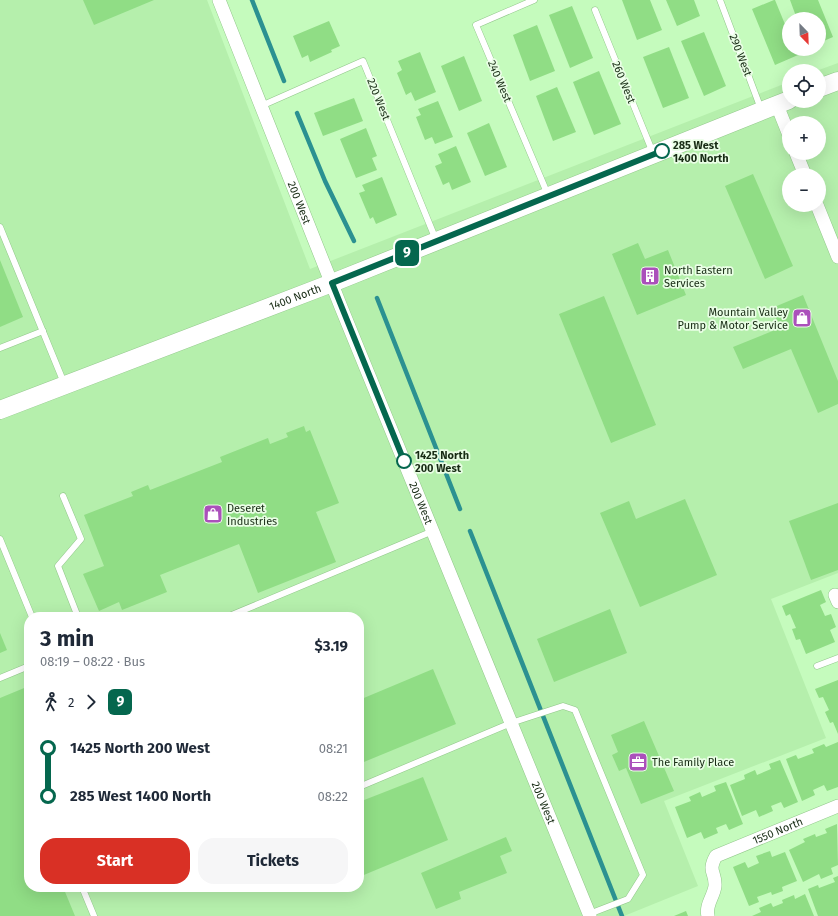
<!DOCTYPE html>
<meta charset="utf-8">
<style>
:root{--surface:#fff;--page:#f6f6f7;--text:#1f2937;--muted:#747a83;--accent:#d93025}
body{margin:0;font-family:"Fira Sans",sans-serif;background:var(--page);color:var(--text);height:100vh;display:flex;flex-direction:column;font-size:15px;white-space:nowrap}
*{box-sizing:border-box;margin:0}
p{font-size:13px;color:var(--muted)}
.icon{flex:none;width:22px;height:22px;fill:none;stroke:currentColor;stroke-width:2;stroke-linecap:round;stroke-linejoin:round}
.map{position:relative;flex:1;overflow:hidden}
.sheet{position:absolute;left:24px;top:612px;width:340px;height:280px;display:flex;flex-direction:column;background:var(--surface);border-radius:16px;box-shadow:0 4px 16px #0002}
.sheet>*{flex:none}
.badge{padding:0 8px;border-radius:6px;font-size:14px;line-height:26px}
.needle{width:26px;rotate:157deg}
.tools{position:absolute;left:782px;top:12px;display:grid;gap:8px}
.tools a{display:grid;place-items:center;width:44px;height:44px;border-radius:50%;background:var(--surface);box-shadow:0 4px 16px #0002;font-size:20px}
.map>.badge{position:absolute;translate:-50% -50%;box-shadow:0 0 0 2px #fff}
.legs{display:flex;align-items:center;gap:6px;height:44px;padding:0 16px;font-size:13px}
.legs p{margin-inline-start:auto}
.head{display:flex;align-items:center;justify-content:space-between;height:68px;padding:0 16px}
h1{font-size:22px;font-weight:700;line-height:30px}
.primary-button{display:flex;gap:8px;margin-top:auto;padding:8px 16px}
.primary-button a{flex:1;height:46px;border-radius:16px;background:var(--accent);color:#fff;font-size:16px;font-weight:700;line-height:46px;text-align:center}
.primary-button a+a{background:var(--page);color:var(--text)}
ul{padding:0 16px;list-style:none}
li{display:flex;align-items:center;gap:14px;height:48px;font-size:15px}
li i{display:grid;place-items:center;width:6px;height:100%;margin:0 5px;background:currentColor}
li i::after{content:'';width:10px;height:10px;margin:-5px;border:3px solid;border-radius:50%;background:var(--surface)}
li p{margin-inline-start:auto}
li:first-child i{background:linear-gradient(#0000 50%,currentColor 0)}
li:last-child i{background:linear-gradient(currentColor 50%,#0000 0)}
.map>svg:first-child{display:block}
</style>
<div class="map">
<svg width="838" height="916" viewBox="0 0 838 916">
<rect width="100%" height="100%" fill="#c5fbbd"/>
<path fill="#b5efac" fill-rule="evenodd" d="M0,0H207L310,269L789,82V101H819V71H816L838,63V573L771,599L826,738L664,801L698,886L624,916H0ZM789,123H819V153H789ZM789,175H819V205H789ZM29,617H359V887H29Z"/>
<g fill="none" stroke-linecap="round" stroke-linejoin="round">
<g stroke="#2b9191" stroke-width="4.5">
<path d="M252,0L284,81"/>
<path d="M297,113L325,181L354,241"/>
<path d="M377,298L460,509"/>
<path d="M470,531L622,916"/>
</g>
</g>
<g fill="#90dd85">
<path d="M83,0H154L94,25Z"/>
<path d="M622,0H650L662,30L637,40Z"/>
<path d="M666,0H694L700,16L677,26Z"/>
<path d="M774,0H775L789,34V49H795L798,55L775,65L752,9Z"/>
<path d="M790,0H818L833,37L819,43V19H797Z"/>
<path d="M572,6L593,58L570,68L549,15Z"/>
<path d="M329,21L340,46L331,50L332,52L310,62L308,55L302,58L293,36Z"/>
<path d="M537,25L555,71L530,81L513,35Z"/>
<path d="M704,32L726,86L704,96L681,41Z"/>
<path d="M669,47L689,98L663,108L643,57Z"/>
<path d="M420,52L436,92L415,101L411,92L406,95L397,73L402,70L398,61Z"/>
<path d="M464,56L482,101L459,111L441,66Z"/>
<path d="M599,71L621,124L594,135L573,82Z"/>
<path d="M557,87L576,132L553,141L536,96Z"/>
<path d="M354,98L363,121L323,136L314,113Z"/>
<path d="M438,101L453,137L435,144L432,137L425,140L416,117L421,115L418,109Z"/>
<path d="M489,123L507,167L485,176L467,133Z"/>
<path d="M366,128L377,156L372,158L377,170L356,178L340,139Z"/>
<path d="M456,146L471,182L452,190L449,182L443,185L435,166L442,163L438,154Z"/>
<path d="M753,174L793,266L765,279L725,186Z"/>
<path d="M382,177L397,215L376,224L373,217L370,219L359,193L365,191L362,185Z"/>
<path d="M638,243L645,259L668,250L686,295L637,315L612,254Z"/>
<path d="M0,260L23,317L0,327Z"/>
<path d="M803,295L838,381V404L818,413L791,349L743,369L733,347L780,328L772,308Z"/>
<path d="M604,296L656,425L611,443L559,314Z"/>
<path d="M304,426L306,432L310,430L339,503L316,512L336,562L258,593L239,544L160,575L167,592L122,610L119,602L99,611L83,574L104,566L84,515L133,496L131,492L148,485L150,490L222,462L220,457L268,438L270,444L288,437L286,433Z"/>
<path d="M685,499L717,575L640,607L600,513L629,501L636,519Z"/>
<path d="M838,503V570L811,580L789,521Z"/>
<path d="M821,590L826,602L820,605L825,616L831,614L836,627L830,630L835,642L806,654L800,639L796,640L792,629L796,628L790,614L786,616L782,606Z"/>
<path d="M610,609L627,653L554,682L537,639Z"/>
<path d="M0,633L7,650L0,653Z"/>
<path d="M433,669L456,724L359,764V700Z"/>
<path d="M838,680V734L833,722L830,723L825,712L829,710L823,697L819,698L815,689Z"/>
<path d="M29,686V887H63L75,916H0V698Z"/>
<path d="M644,721L674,791L641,804L626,768L619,771L612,755L618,752L611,735Z"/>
<path d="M838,742V787L827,791L824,785L813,790L815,795L802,801L786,759L796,755L798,759L814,753L812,749L824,744L826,747Z"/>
<path d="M780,760L798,802L784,808L781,802L771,806L773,811L759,817L756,810L742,816L730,785L745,779L744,775L755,770L757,775L771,769L769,764Z"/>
<path d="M423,777L448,840L359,877V802Z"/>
<path d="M726,782L743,824L729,830L726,824L716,828L718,833L704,839L701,832L687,838L675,807L691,801L689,797L700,792L702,797L716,791L714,786Z"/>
<path d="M837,824L838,865L831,868L833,874L821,879L819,874L803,882L789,850L805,842L803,839L815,834L816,837L827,833L825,829Z"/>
<path d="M506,837L512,851L500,856L507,873L459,892L461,899L436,909L421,873Z"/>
<path d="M770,851L772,857L785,852L797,881L782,887L783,891L772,895L771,892L757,897L759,902L749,906L733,867L745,862L748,868L759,863L756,856Z"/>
<path d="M838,876V916H818L808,889L818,885L819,888L835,882L833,878Z"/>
<path d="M805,894L814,916H752L761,912L759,908L771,903L773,907L783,903L782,900L794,895L795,899Z"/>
<path d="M686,911L688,916H674Z"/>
</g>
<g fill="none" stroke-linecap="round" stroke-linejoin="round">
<g stroke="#91c68a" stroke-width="7">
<g id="service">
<path d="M534,0L476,25L548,195"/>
<path d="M720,0L761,109"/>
<path d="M595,10L653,153"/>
<path d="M261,106L363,61L436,240"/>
<path d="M0,227L64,383"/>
<path d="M0,348L43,331"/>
<path d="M63,496L81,539L58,566L78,617"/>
<path d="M0,539L32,617"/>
<path d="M227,617L433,531"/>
<path d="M817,666L838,658"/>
<path d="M0,678L29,666"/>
<path d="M359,787L511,723L563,706L575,710L643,875L628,899L589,914"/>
<path d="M82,887L94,916"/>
</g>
</g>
<g stroke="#91c68a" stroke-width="14">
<g id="minor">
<path id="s1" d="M219,0L341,307L590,916"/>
<path d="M777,105L789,135"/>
<path d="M796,153L805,175"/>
<path d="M817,205L838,257"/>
<path d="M835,595L838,602"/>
<path id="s2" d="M708,916C705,905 714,896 715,886C716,872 707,872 716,856L838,806"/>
</g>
</g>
<g stroke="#91c68a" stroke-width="19">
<g id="secondary">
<path d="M819,88L838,81"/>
<path id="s3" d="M0,410L332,283L789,100"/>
</g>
</g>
<use href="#service" stroke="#fff" stroke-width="6"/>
<use href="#minor" stroke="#fff" stroke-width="13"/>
<use href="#secondary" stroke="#fff" stroke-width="18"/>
</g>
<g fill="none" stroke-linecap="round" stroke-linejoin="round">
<g stroke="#fff" stroke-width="9">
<path id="line-1" d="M404,461L332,283L662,151"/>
</g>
<use href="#line-1" stroke="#05674e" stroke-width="6"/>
</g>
<defs>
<g id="building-square" transform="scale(1)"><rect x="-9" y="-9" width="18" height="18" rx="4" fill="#ab50bb" stroke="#e9fee5"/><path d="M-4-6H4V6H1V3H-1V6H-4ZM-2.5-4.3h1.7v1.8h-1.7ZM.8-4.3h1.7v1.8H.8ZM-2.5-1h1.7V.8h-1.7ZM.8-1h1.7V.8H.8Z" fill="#fff"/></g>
<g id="shop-square" transform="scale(1)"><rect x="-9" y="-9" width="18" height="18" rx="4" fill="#ab50bb" stroke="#e9fee5"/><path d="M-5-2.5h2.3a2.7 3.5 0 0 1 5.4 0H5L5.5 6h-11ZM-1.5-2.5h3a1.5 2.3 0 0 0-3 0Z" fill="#fff"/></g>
<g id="office-square" transform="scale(1)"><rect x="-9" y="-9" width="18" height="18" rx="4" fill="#ab50bb" stroke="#e9fee5"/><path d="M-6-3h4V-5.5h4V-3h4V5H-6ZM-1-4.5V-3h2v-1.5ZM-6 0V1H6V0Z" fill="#fff"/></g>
</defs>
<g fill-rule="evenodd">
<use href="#building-square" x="650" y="276"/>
<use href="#shop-square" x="802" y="318"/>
<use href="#shop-square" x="213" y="514"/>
<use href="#office-square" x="638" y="762"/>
</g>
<g fill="#fff" stroke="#05674e" stroke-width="2">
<circle cx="662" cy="151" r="7"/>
<circle cx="404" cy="461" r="7"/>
</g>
<g text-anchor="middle" stroke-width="3.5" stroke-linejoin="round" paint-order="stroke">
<g font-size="11" fill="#172b14" stroke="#e9fee5">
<text transform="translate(741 55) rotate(69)" y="4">290 West</text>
<text transform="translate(500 81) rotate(67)" y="4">240 West</text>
<text transform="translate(624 82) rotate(68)" y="4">260 West</text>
<text transform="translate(379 99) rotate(68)" y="4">220 West</text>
<text dy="4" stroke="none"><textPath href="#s1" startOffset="218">200 West</textPath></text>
<text dy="4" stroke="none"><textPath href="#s3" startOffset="316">1400 North</textPath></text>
<text dy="4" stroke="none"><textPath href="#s1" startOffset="542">200 West</textPath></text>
<text dy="4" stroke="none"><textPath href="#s1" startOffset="866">200 West</textPath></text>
<text dy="4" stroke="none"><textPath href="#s2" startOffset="129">1550 North</textPath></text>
</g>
<g font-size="11" font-weight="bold" fill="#172b14" stroke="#e9fee5" text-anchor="start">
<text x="673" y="149">285 West<tspan x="673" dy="13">1400 North</tspan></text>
<text x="415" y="459">1425 North<tspan x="415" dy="13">200 West</tspan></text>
</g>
<g font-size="11" fill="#172b14" stroke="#e9fee5" text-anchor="start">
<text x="664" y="274">North Eastern<tspan x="664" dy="13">Services</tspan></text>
<text x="788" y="316" text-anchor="end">Mountain Valley<tspan x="788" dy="13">Pump &amp; Motor Service</tspan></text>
<text x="227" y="512">Deseret<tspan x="227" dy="13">Industries</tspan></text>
<text x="652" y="766">The Family Place</text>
</g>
</g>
</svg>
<div class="tools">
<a><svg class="needle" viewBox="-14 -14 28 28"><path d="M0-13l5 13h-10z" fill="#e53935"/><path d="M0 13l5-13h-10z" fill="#747a83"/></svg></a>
<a><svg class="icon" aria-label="locate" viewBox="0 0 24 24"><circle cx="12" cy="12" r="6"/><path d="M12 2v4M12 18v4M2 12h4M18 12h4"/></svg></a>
<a>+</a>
<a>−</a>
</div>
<b class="badge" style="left:407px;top:253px;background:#05674e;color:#fff">9</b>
<section class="sheet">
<div class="head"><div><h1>3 min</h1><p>08:19 – 08:22 · Bus</p></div><b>$3.19</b></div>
<div class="legs"><svg class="icon" aria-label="walk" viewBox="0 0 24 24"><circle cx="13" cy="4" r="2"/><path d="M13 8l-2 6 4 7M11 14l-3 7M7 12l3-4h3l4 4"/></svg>2<svg class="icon" aria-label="forward" viewBox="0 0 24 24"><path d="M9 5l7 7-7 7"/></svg><b class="badge" style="background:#05674e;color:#fff">9</b></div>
<ul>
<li><i style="color:#05674e"></i><b>1425 North 200 West</b><p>08:21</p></li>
<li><i style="color:#05674e"></i><b>285 West 1400 North</b><p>08:22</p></li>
</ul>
<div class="primary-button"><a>Start</a><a>Tickets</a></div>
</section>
</div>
